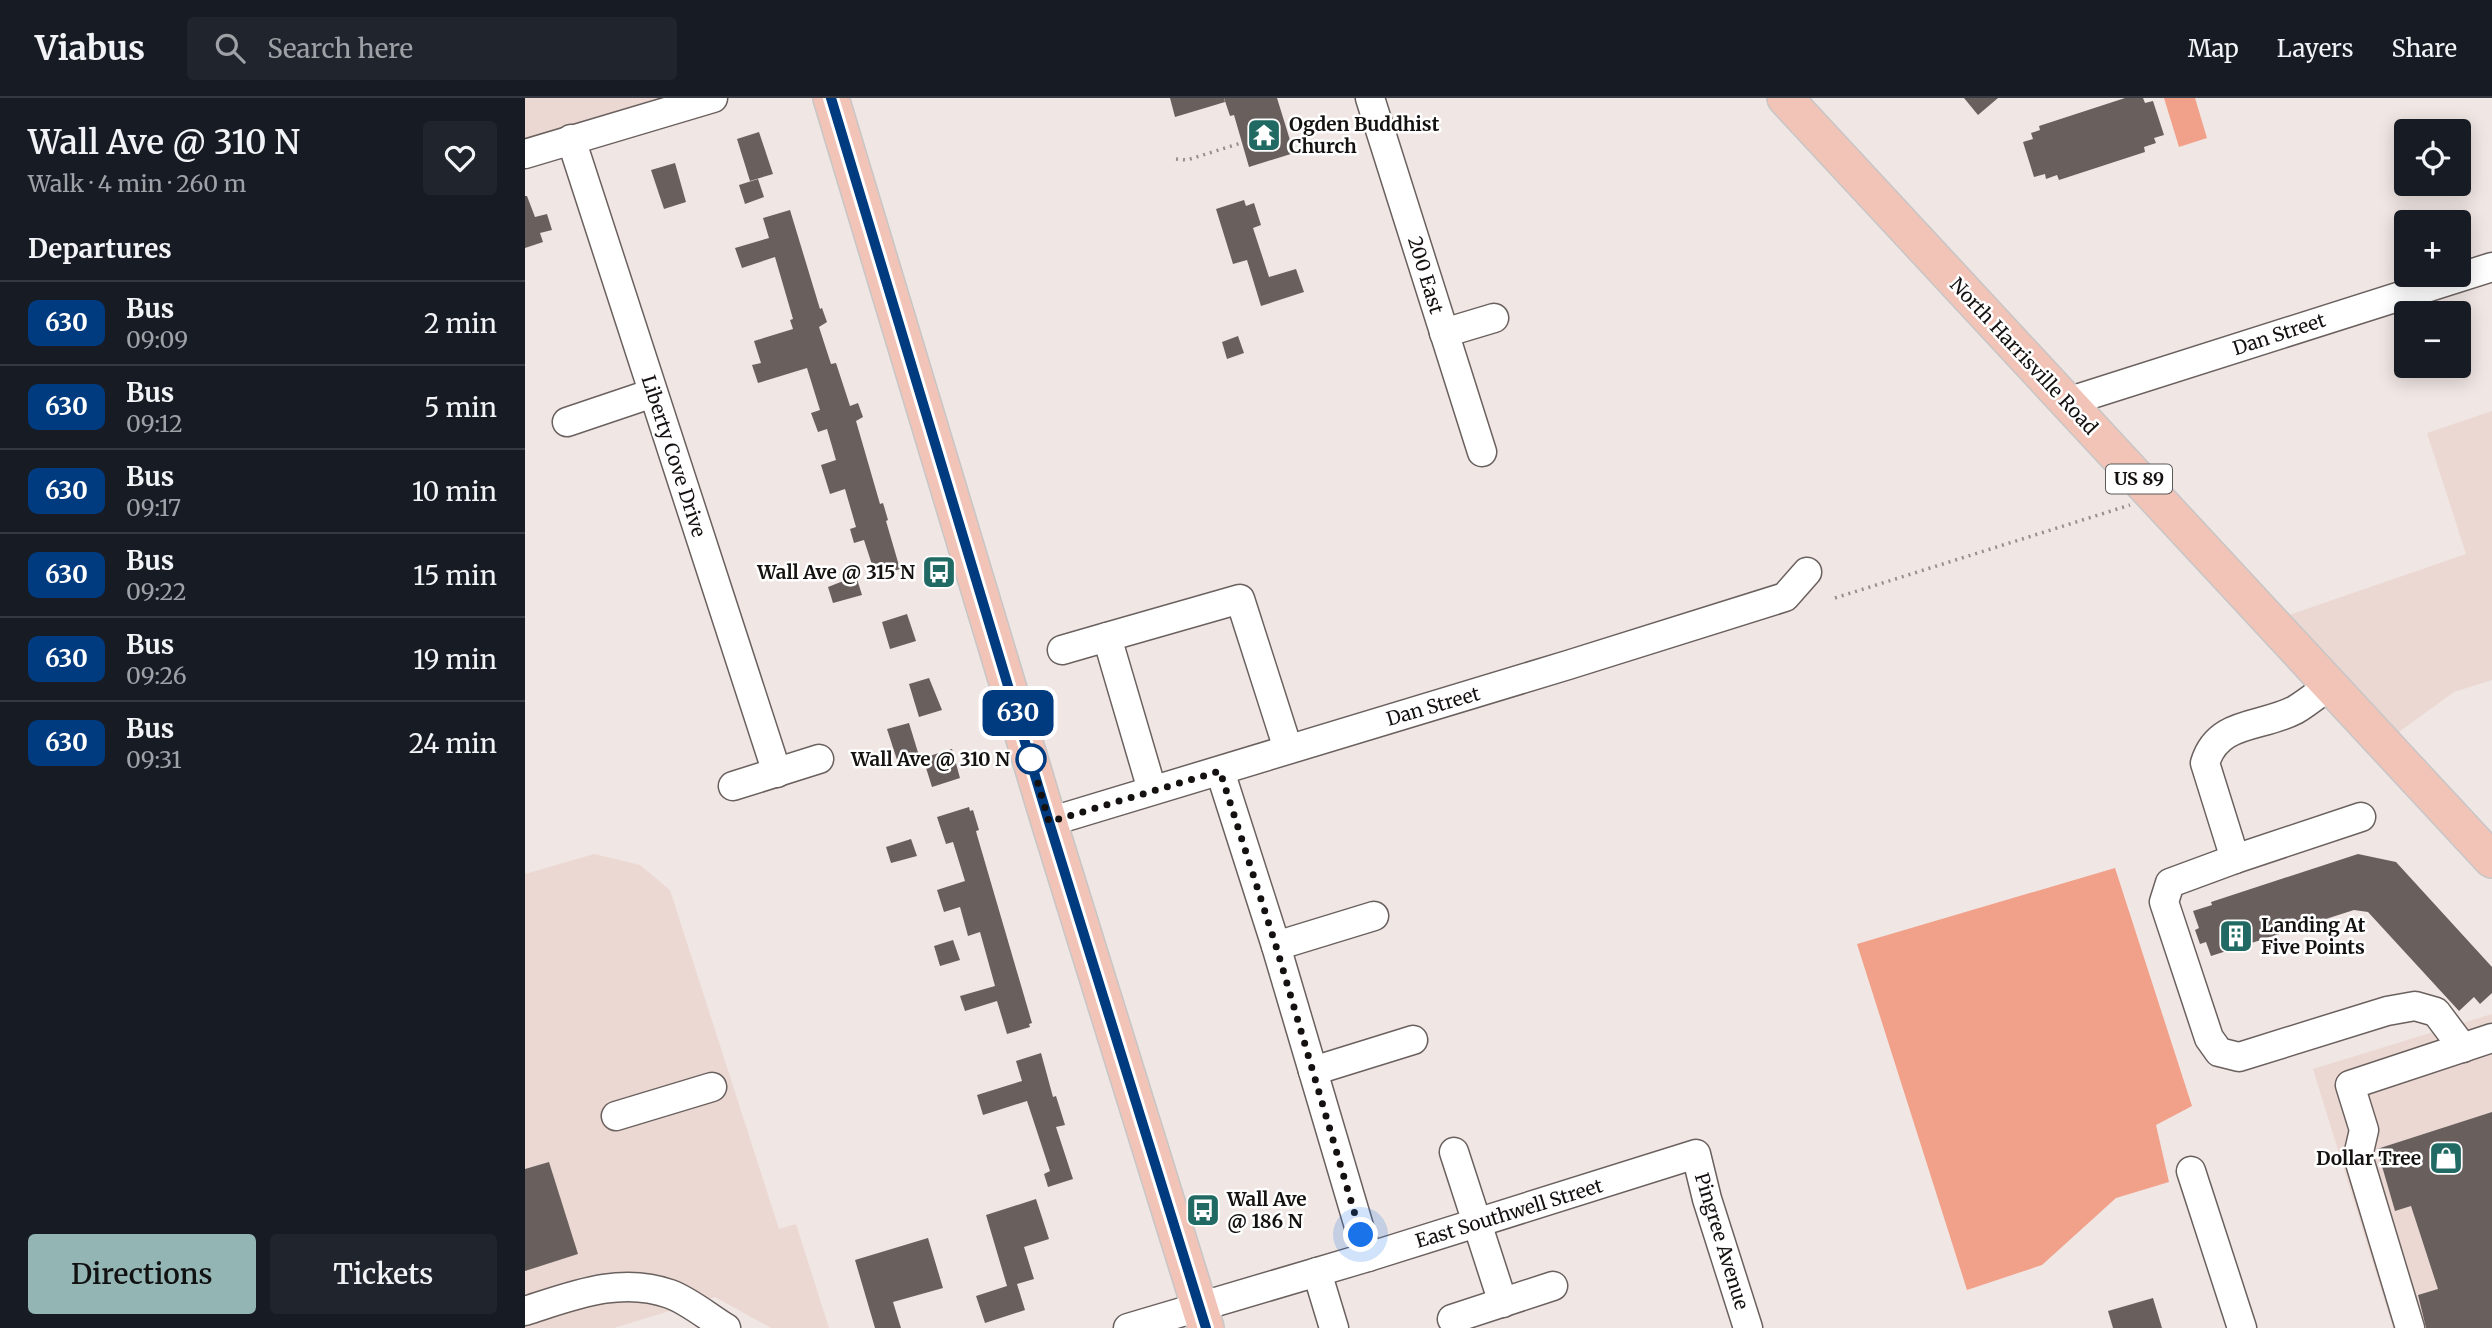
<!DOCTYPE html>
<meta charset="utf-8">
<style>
:root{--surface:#171b24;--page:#20242c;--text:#f1f3f6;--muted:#9ea1a6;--line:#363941;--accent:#93b5b4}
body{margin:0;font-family:Merriweather,serif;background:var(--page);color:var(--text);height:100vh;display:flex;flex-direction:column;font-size:26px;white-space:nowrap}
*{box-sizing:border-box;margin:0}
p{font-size:23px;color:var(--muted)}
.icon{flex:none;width:38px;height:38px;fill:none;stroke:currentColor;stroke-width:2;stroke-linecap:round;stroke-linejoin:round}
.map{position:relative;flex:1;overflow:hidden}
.drawer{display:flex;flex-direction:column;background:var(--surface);width:525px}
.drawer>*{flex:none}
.badge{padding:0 14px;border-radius:10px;font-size:24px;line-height:46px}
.tools{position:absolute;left:1869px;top:21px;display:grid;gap:14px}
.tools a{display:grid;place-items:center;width:77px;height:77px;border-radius:7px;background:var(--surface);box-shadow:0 4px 18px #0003;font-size:35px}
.you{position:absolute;width:35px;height:35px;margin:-18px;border:5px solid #fff;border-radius:50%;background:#1a73e8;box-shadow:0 0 0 10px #1a73e833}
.map>.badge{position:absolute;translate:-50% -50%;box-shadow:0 0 0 4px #fff}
h2{padding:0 28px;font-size:26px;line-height:63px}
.round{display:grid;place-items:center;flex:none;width:74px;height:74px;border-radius:7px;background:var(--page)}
.headline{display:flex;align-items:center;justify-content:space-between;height:119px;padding:0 28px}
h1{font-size:33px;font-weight:600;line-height:52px}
.action{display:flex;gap:14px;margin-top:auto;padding:14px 28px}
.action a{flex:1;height:80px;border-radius:7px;background:var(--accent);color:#111;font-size:28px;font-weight:600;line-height:80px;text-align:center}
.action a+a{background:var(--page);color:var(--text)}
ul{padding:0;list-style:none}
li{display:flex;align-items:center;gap:21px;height:84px;padding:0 28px;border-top:2px solid var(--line)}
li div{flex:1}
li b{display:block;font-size:26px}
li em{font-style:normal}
li .badge{min-width:77px;font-weight:700;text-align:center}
header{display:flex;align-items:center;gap:42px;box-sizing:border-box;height:98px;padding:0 35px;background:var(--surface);border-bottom:2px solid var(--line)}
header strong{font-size:33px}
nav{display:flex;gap:38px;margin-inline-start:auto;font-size:24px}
.search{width:490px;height:63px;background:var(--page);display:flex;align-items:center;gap:18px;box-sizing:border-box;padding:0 24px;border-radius:7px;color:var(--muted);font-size:26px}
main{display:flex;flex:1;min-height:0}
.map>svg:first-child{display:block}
</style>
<header>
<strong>Viabus</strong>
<div class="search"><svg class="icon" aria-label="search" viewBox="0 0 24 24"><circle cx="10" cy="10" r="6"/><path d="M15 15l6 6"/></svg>Search here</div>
<nav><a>Map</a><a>Layers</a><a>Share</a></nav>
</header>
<main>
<section class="drawer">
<div class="headline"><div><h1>Wall Ave @ 310 N</h1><p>Walk · 4 min · 260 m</p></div><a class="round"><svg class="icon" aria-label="heart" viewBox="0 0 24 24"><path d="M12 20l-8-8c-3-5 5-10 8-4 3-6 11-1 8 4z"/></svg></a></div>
<h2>Departures</h2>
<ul>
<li><span class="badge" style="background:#003b80;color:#fff">630</span><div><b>Bus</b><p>09:09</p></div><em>2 min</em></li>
<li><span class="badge" style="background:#003b80;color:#fff">630</span><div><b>Bus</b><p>09:12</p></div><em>5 min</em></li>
<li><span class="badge" style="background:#003b80;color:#fff">630</span><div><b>Bus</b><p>09:17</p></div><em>10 min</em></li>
<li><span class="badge" style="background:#003b80;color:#fff">630</span><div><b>Bus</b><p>09:22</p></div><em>15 min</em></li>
<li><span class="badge" style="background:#003b80;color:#fff">630</span><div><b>Bus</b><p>09:26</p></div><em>19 min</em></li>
<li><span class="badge" style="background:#003b80;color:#fff">630</span><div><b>Bus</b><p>09:31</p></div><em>24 min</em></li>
</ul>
<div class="action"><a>Directions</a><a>Tickets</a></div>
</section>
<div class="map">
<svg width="1967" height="1230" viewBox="0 0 1967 1230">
<rect width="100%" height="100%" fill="#f0e6e3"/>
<g fill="#ebd8d3">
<path d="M0,0H138L0,43Z"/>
<path d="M1967,313V582L1929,594L1871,636L1764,517L1941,456L1902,335Z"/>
<path d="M69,756L115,767L145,792L254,1131L271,1126L304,1230H246L190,1199L89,1230H0V776Z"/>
<path d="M1967,916V1230H1868L1788,971Z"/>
</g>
<g fill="#f1a089">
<path d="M1639,0H1670L1682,40L1654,49Z"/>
<path d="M1590,770L1667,1008L1631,1027L1644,1084L1591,1100L1517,1167L1442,1192L1332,846Z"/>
</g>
<g fill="#69605e">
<path d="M645,0H699L700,4L650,19Z"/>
<path d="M699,0H752L769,55L724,69L709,17L705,18Z"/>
<path d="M1439,0H1473L1453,17Z"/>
<path d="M1600,0H1618L1620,5L1628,3L1639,37L1629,40L1631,45L1619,49L1620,54L1534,82L1532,77L1521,81L1520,76L1509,79L1498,44L1508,41L1506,35L1515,32L1514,28Z"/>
<path d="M234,34L248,76L225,83L212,41Z"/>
<path d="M150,65L161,104L139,111L126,72Z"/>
<path d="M233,81L239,99L220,106L214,87Z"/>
<path d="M0,98H2L10,119L22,116L27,132L15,135L18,144L0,150Z"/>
<path d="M719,102L721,108L729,105L736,127L728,130L744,179L771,171L779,194L736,208L722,162L708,166L691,111Z"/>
<path d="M265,112L295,211L297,210L302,224L294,229L306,266L311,265L325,308L333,305L338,319L331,323L355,406L358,405L363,422L361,423L375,471L351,479L339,442L329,445L325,431L331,429L320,391L305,396L296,367L311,362L302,331L293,334L286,315L295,312L282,270L233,285L227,267L236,265L229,243L268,231L265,222L268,221L250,159L217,170L210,150L244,140L238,120Z"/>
<path d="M713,238L719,255L702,261L697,244Z"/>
<path d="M331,478L337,497L308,505L303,489Z"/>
<path d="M382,516L391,543L365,551L357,524Z"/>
<path d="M404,580L417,612L394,619L384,586Z"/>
<path d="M384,625L395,661L374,668L362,631Z"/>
<path d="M427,651L435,680L407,689L398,660Z"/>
<path d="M444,709L445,713L448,712L454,732L451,733L452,737L507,925L504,926L505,929L482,936L472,903L440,913L435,898L470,888L455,834L443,838L435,809L419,814L412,792L440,783L428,744L421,746L412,719Z"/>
<path d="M386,741L392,758L366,765L361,749Z"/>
<path d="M1833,756L1871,764L1967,869V895L1955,906L1949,899L1934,913L1843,814L1829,812L1686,858L1681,844L1675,846L1670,832L1674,830L1668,813L1687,807L1686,804Z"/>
<path d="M428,842L435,862L415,868L409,848Z"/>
<path d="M516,955L528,999L531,998L540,1027L531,1029L548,1081L523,1089L519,1076L525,1073L502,1003L458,1017L452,997L497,983L491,963Z"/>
<path d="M1967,1014V1230H1901L1893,1197L1913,1191L1886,1108L1870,1113L1852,1051Z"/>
<path d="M24,1064L53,1156L0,1173V1071Z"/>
<path d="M511,1101L524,1141L499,1149L509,1181L492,1186L500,1212L460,1225L451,1198L482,1188L461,1117Z"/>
<path d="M403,1140L418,1190L368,1204L376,1230H350L330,1162Z"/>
<path d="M1628,1200L1637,1230H1588L1583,1213Z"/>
</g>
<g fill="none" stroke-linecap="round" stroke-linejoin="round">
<g stroke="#6a615f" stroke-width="31">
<g id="minor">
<path d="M845,0L957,354"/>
<path d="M46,41L252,675"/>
<path d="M0,56L188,0"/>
<path d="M919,235L969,220"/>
<path d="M1542,304L1967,169"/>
<path d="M42,324L128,295"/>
<path d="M537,552L582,539"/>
<path d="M1806,586C1794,595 1782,605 1770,612C1736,630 1693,622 1680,665L1710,761L1645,785L1639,804L1684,940L1694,954L1714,959L1862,913L1890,908L1911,914L1938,950"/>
<path d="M695,673L751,848L843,1159"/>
<path d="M208,688L294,661"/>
<path d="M627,692L582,539L715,501L763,651"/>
<path d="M524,724L1043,567L1260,499L1282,474"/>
<path d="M1710,761L1836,719"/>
<path d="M751,848L849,818"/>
<path d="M788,973L888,942"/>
<path d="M91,1018L187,989"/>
<path d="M929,1054L978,1205"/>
<path d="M1666,1073L1717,1230"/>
<path d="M792,1174L809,1230"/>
<path d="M0,1213C47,1198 95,1178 145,1196C164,1203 183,1219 201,1230"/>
<path d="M927,1221L1028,1188"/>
<path d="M603,1230L843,1159L1171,1056L1182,1101L1223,1230"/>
<path d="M1885,1230L1833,1058L1839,1032L1825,987L1967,940"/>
</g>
</g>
<g stroke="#c7c6c6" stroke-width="38">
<g id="major">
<path d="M306,0L524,724L681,1230"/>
<path d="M1260,0L1967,762"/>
</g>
</g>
<g stroke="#978f8d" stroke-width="3.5" stroke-dasharray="2 5" stroke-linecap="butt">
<path d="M651,61L662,62L716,45"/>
<path d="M1310,500L1605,407"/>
</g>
<use href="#minor" stroke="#fff" stroke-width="28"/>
<use href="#major" stroke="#f2c4b8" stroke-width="35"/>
</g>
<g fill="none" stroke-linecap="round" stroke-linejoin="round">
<g stroke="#fff" stroke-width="16">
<path id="line" d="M306,0L524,724L681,1230"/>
</g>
<use href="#line" stroke="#003b80" stroke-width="10"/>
<path stroke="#141110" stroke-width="7" stroke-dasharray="0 12.6" d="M506,661L524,724L695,673L751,848L836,1137"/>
</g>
<defs>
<g id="temple-square" transform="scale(1.75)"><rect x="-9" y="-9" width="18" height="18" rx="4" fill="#206a63" stroke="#fff"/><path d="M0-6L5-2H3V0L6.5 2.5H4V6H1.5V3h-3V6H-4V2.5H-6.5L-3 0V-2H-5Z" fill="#fff"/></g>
<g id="bus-square" transform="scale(1.75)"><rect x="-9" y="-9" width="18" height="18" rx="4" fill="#206a63" stroke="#fff"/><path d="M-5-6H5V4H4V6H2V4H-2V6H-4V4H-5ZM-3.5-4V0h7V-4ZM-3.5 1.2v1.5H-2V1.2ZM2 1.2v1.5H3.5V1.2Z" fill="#fff"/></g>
<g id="building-square" transform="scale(1.75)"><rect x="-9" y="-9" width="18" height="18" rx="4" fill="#206a63" stroke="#fff"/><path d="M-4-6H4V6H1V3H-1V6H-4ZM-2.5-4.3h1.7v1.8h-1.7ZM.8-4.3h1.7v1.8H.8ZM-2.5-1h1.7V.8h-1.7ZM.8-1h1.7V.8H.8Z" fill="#fff"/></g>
<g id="shop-square" transform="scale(1.75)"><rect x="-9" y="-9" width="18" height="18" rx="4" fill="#206a63" stroke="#fff"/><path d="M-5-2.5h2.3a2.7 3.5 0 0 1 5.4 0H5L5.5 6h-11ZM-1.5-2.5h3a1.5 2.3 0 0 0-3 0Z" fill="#fff"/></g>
</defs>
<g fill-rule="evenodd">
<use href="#temple-square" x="739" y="37"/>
<use href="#bus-square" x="414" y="474"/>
<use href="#building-square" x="1711" y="838"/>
<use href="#shop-square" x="1921" y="1060"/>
<use href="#bus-square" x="678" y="1112"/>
</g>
<circle fill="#fff" stroke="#003b80" stroke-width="3.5" cx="506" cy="661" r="14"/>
<g text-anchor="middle" stroke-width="5" stroke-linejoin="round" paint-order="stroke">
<rect fill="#fff" stroke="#5a5858" stroke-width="2" x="1581" y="366.5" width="66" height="29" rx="5"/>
<g font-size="18" font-weight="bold" fill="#141110">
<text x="1614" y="387">US 89</text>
</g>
<g font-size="19" font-weight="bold" fill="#141110" stroke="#fff" text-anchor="start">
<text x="764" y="33">Ogden Buddhist<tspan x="764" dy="22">Church</tspan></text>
<text x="390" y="481" text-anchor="end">Wall Ave @ 315 N</text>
<text x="1736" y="834">Landing At<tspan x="1736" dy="22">Five Points</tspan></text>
<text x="1896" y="1067" text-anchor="end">Dollar Tree</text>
<text x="702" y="1108">Wall Ave<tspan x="702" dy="22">@ 186 N</tspan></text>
</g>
<g font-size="19" fill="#141110" stroke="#fff">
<text transform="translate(901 177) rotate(73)" y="7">200 East</text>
<text transform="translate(1754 236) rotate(-18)" y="7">Dan Street</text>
<text transform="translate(1499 258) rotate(47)" y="7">North Harrisville Road</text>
<text transform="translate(149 358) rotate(72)" y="7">Liberty Cove Drive</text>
<text transform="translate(908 608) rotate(-16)" y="7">Dan Street</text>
<text transform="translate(984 1115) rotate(-17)" y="7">East Southwell Street</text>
<text transform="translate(1197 1143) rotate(73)" y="7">Pingree Avenue</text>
</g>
<g font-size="19" font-weight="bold" fill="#141110" stroke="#fff" text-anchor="end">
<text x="485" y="668">Wall Ave @ 310 N</text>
</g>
</g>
</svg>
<div class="tools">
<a><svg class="icon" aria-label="locate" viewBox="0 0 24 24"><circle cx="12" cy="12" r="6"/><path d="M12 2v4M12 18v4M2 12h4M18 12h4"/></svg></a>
<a>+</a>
<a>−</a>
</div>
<div class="you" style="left:836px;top:1137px"></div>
<b class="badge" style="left:493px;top:615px;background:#003b80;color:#fff">630</b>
</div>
</main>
